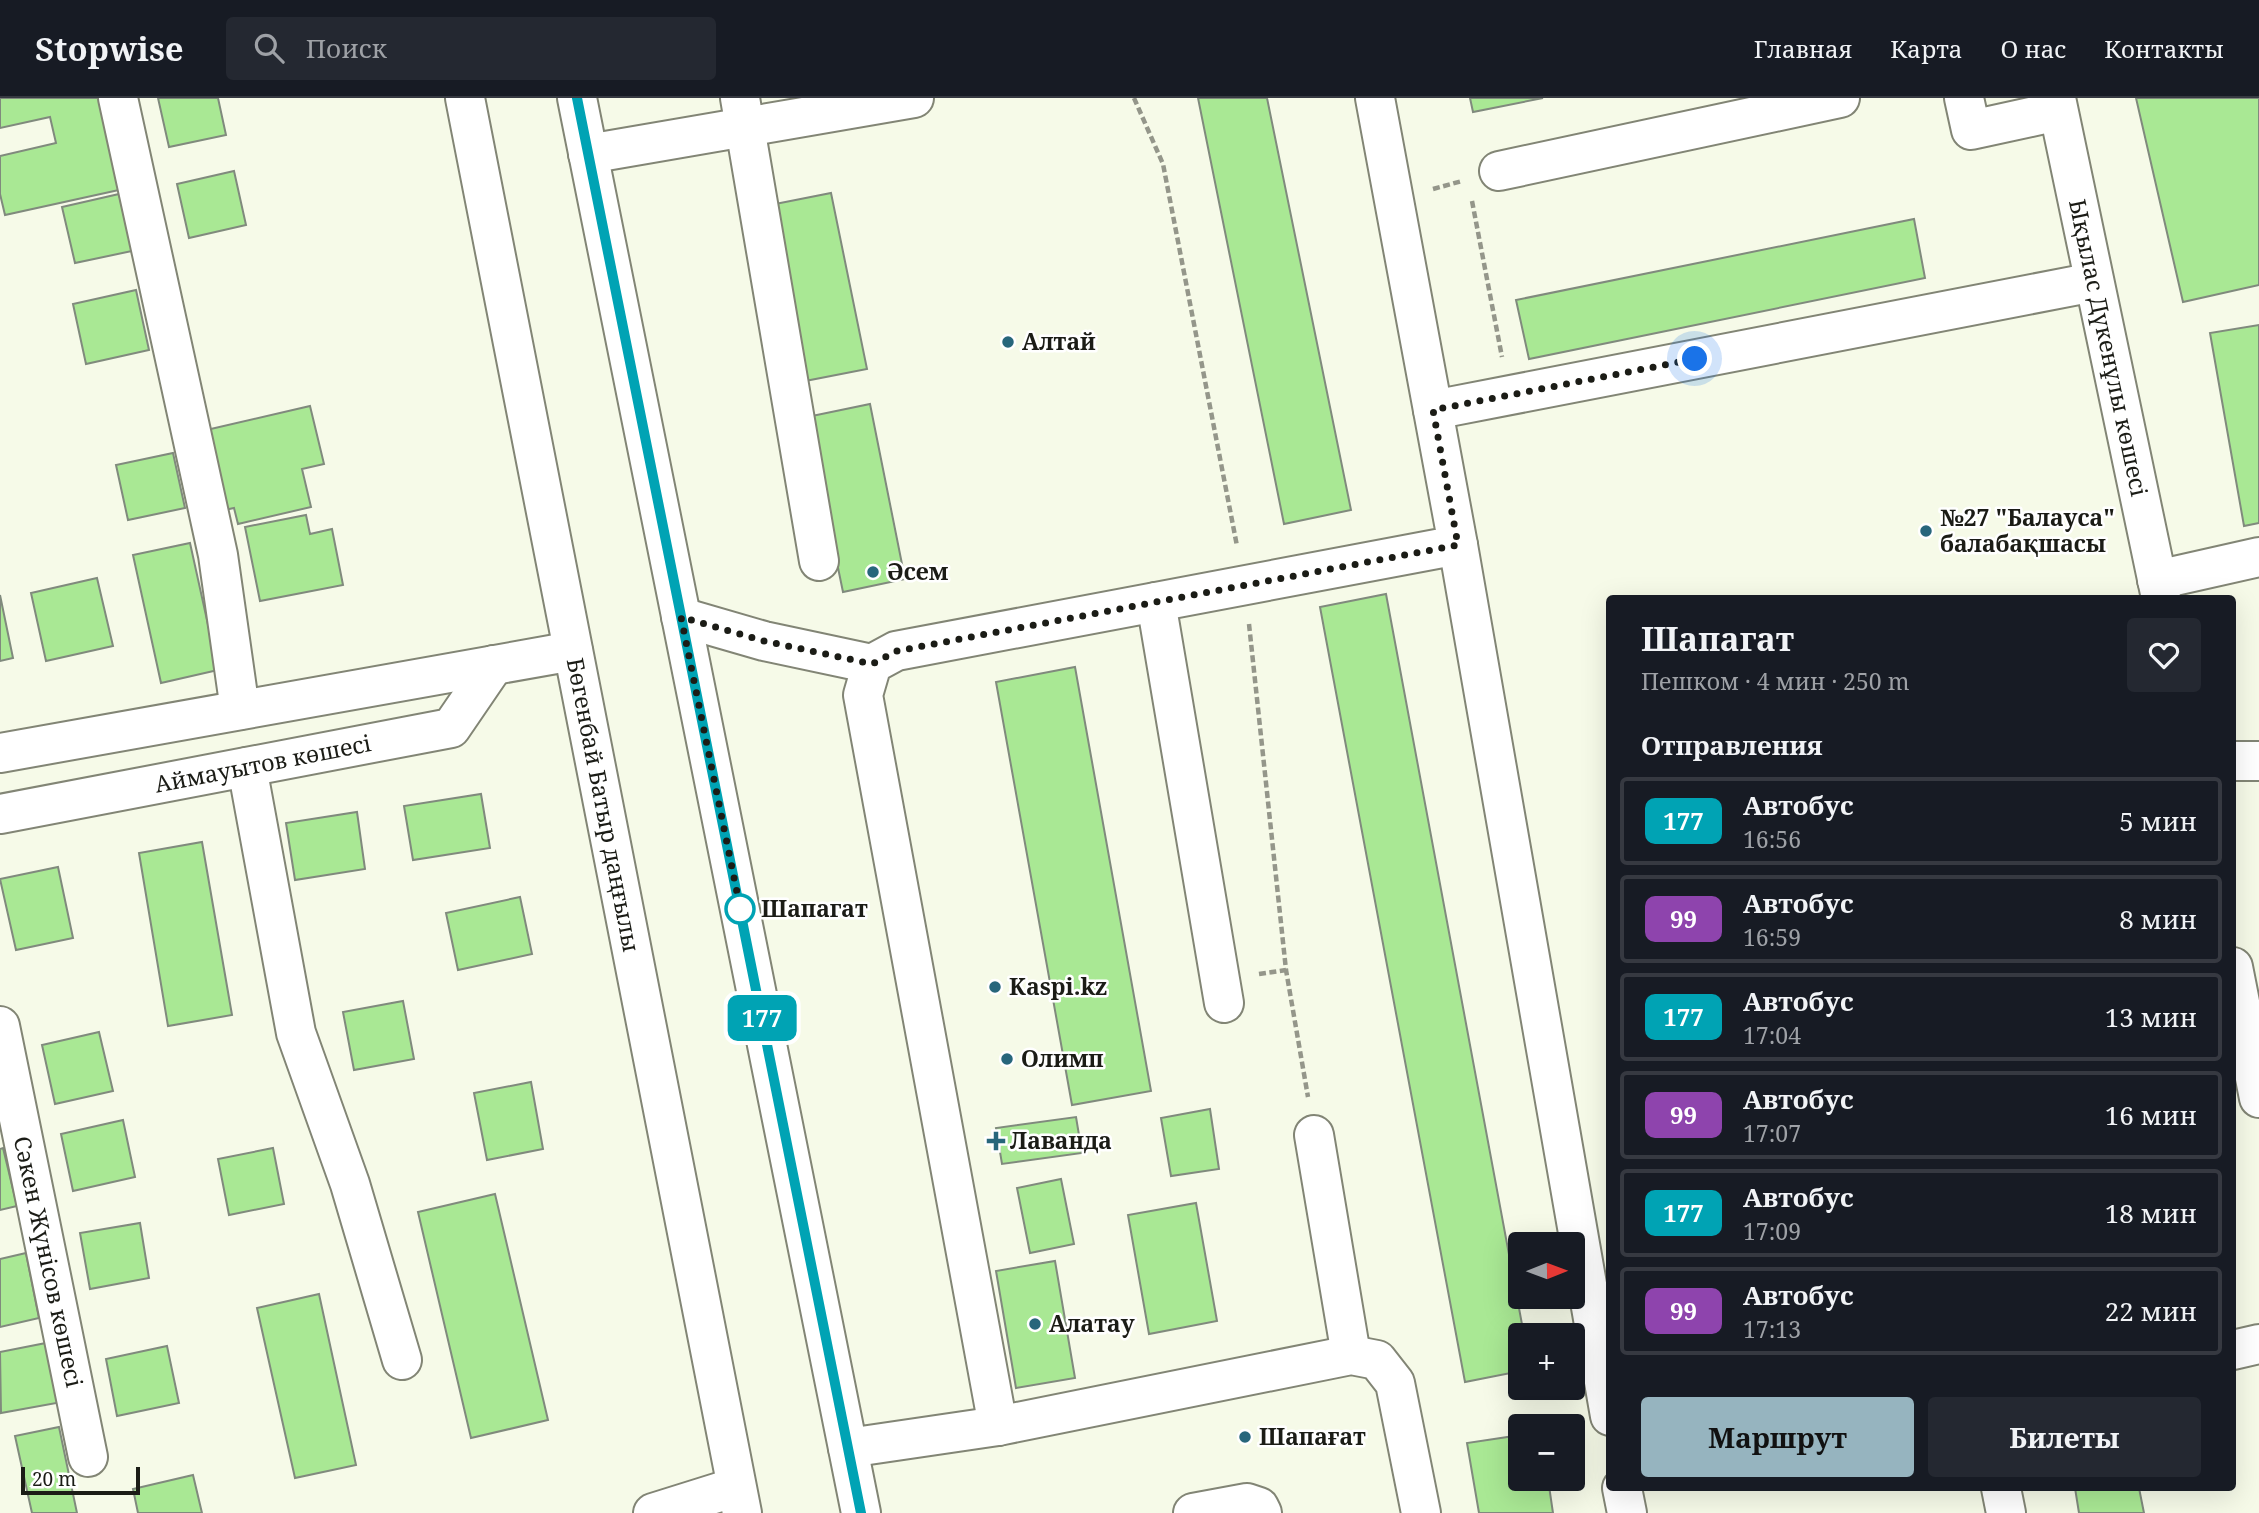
<!DOCTYPE html>
<html lang="ru">
<meta charset="utf-8">
<style>
:root{--surface:#171b24;--page:#242831;--text:#f1f3f6;--muted:#9ea1a6;--line:#363941;--accent:#96b4bf}
body{margin:0;font-family:"Noto Serif",serif;background:var(--page);color:var(--text);height:100vh;display:flex;flex-direction:column;font-size:26px;white-space:nowrap}
*{box-sizing:border-box;margin:0}
p{font-size:23px;color:var(--muted)}
.icon{flex:none;width:38px;height:38px;fill:none;stroke:currentColor;stroke-width:2;stroke-linecap:round;stroke-linejoin:round}
.map{position:relative;flex:1;overflow:hidden}
.sheet{position:absolute;left:1606px;top:497px;width:630px;height:896px;display:flex;flex-direction:column;background:var(--surface);border-radius:7px;box-shadow:0 7px 28px #0002}
.sheet>*{flex:none}
.badge{padding:0 14px;border-radius:10px;font-size:24px;line-height:46px}
.needle{width:46px;rotate:89deg}
.controls{position:absolute;left:1508px;top:1134px;display:grid;gap:14px}
.controls a{display:grid;place-items:center;width:77px;height:77px;border-radius:7px;background:var(--surface);box-shadow:0 7px 28px #0002;font-size:35px}
.scale{position:absolute;left:21px;bottom:18px;width:119px;box-sizing:border-box;padding-left:7px;border:4px solid #1b1c16;border-top:0;font-size:19px;line-height:24px;white-space:nowrap;color:#1b1c16;-webkit-text-stroke:5px #fff;paint-order:stroke}
.you{position:absolute;width:35px;height:35px;margin:-18px;border:5px solid #fff;border-radius:50%;background:#1a73e8;box-shadow:0 0 0 10px #1a73e833}
.map>.badge{position:absolute;translate:-50% -50%;box-shadow:0 0 0 4px #fff}
h2{padding:0 35px;font-size:26px;line-height:63px}
.round{display:grid;place-items:center;flex:none;width:74px;height:74px;border-radius:7px;background:var(--page)}
.head{display:flex;align-items:center;justify-content:space-between;height:119px;padding:0 35px}
h1{font-size:33px;font-weight:700;line-height:52px}
.action{display:flex;gap:14px;margin-top:auto;padding:14px 35px}
.action a{flex:1;height:80px;border-radius:7px;background:var(--accent);color:#111;font-size:28px;font-weight:700;line-height:80px;text-align:center}
.action a+a{background:var(--page);color:var(--text)}
ul{padding:0;list-style:none}
li{display:flex;align-items:center;gap:21px;height:88px;margin:0 14px 10px;padding:0 21px;border:4px solid var(--line);border-radius:7px}
li div{flex:1}
li b{display:block;font-size:26px}
li em{font-style:normal}
li .badge{min-width:77px;font-weight:700;text-align:center}
header{display:flex;align-items:center;gap:42px;box-sizing:border-box;height:98px;padding:0 35px;background:var(--surface);border-bottom:2px solid var(--line)}
header strong{font-size:33px}
nav{display:flex;gap:38px;margin-inline-start:auto;font-size:24px}
.search{width:490px;height:63px;background:var(--page);display:flex;align-items:center;gap:18px;box-sizing:border-box;padding:0 24px;border-radius:7px;color:var(--muted);font-size:26px}
.map>svg:first-child{display:block}
</style>
<header>
<strong>Stopwise</strong>
<div class="search"><svg class="icon" aria-label="search" viewBox="0 0 24 24"><circle cx="10" cy="10" r="6"/><path d="M15 15l6 6"/></svg>Поиск</div>
<nav><a>Главная</a><a>Карта</a><a>О нас</a><a>Контакты</a></nav>
</header>
<div class="map">
<svg width="2259" height="1415" viewBox="0 0 2259 1415">
<rect width="100%" height="100%" fill="#f6fae8"/>
<g fill="#a9e894" stroke="#808a7d" stroke-width="2">
<path d="M0,0H108L128,90L5,117L0,96V58L56,45L50,19L0,30Z"/>
<path d="M158,0H218L226,37L169,49Z"/>
<path d="M1198,0H1267L1351,412L1284,426Z"/>
<path d="M1470,0H1543L1473,14Z"/>
<path d="M2136,0H2259V187L2183,204Z"/>
<path d="M234,73L246,127L189,140L177,86Z"/>
<path d="M831,95L867,271L800,284L765,108Z"/>
<path d="M119,96L132,153L75,165L62,109Z"/>
<path d="M1914,121L1925,180L1529,261L1516,202Z"/>
<path d="M136,192L149,252L86,266L73,206Z"/>
<path d="M2259,227V425L2244,428L2210,235Z"/>
<path d="M870,306L905,481L843,494L807,319Z"/>
<path d="M310,308L324,366L302,371L311,409L238,426L234,410L220,413L202,333Z"/>
<path d="M173,355L185,410L128,422L116,367Z"/>
<path d="M306,417L310,436L332,431L343,487L260,503L245,429Z"/>
<path d="M190,445L218,572L161,585L133,457Z"/>
<path d="M97,480L113,548L46,563L31,495Z"/>
<path d="M1386,496L1524,1237H1521V1273L1465,1284L1320,509Z"/>
<path d="M0,497L13,560L0,563Z"/>
<path d="M1075,569L1151,993L1072,1007L996,584Z"/>
<path d="M481,696L490,750L413,762L404,708Z"/>
<path d="M357,714L365,771L295,782L286,725Z"/>
<path d="M202,744L232,917L168,928L139,755Z"/>
<path d="M58,769L73,840L16,852L0,781Z"/>
<path d="M520,799L532,856L458,872L446,815Z"/>
<path d="M403,903L414,961L354,972L343,914Z"/>
<path d="M99,934L113,993L55,1006L42,947Z"/>
<path d="M531,984L543,1051L487,1062L474,995Z"/>
<path d="M1210,1011L1219,1071L1171,1078L1161,1020Z"/>
<path d="M1076,1019L1082,1055L1002,1066L996,1030Z"/>
<path d="M123,1022L135,1079L73,1093L61,1036Z"/>
<path d="M3,1050L17,1108L0,1112V1051Z"/>
<path d="M273,1050L284,1106L229,1117L218,1061Z"/>
<path d="M1061,1081L1074,1146L1030,1155L1017,1090Z"/>
<path d="M495,1096L548,1322L471,1340L418,1114Z"/>
<path d="M1196,1105L1217,1223L1149,1236L1128,1117Z"/>
<path d="M140,1125L149,1180L90,1191L80,1135Z"/>
<path d="M26,1155L39,1220L0,1229V1161Z"/>
<path d="M1055,1163L1075,1280L1016,1290L996,1173Z"/>
<path d="M319,1196L356,1367L295,1380L257,1210Z"/>
<path d="M51,1244L62,1304L1,1315L0,1254Z"/>
<path d="M167,1248L179,1305L117,1318L106,1261Z"/>
<path d="M59,1329L77,1415H32L15,1338Z"/>
<path d="M1521,1337V1381H1548L1553,1415H1479L1467,1345Z"/>
<path d="M193,1377L202,1415H138L133,1391Z"/>
<path d="M2075,1390H2139L2144,1415H2079Z"/>
</g>
<g fill="none" stroke-linecap="round" stroke-linejoin="round">
<g stroke="#828575" stroke-width="42">
<g id="minor">
<path d="M118,0L218,457L240,612"/>
<path d="M740,0L819,463"/>
<path d="M1964,0L1971,32L2058,13"/>
<path d="M2056,0L2161,500"/>
<path d="M588,56L914,0"/>
<path d="M1499,73L1840,0"/>
<path d="M1433,312L2094,184"/>
<path d="M1458,447L1610,1318"/>
<path d="M2157,482L2259,459"/>
<path d="M1156,504L1224,905"/>
<path d="M681,519L764,543L872,566"/>
<path d="M0,655L573,553"/>
<path d="M2233,663H2259"/>
<path d="M247,669L296,935L350,1086L402,1262"/>
<path d="M0,716L451,630L494,567"/>
<path d="M2233,869L2259,1000"/>
<path d="M0,928L88,1359"/>
<path d="M1314,1037L1351,1257"/>
<path d="M2233,1252L2259,1246"/>
<path d="M998,1328L863,597L872,566L896,553L1458,447L1375,0"/>
<path d="M848,1350L998,1328L1351,1257L1377,1262L1395,1285L1421,1415"/>
<path d="M1622,1390L1627,1415"/>
<path d="M2001,1390L2006,1415"/>
<path d="M653,1415L736,1389"/>
<path d="M1193,1415L1247,1405L1259,1409L1262,1415"/>
</g>
</g>
<g stroke="#828575" stroke-width="42">
<g id="major">
<path d="M465,0L742,1415"/>
<path d="M577,0L861,1415"/>
</g>
</g>
<g stroke="#94968a" stroke-width="4.5" stroke-dasharray="7 3.5" stroke-linecap="butt">
<path d="M1134,0L1163,66L1237,448"/>
<path d="M1433,91L1462,83"/>
<path d="M1472,103L1502,259"/>
<path d="M1249,526L1286,872L1308,999"/>
<path d="M1259,876L1286,872"/>
</g>
<use href="#minor" stroke="#fff" stroke-width="38"/>
<use href="#major" stroke="#fff" stroke-width="38"/>
</g>
<g fill="none" stroke-linecap="round" stroke-linejoin="round">
<g stroke="#fff" stroke-width="16">
<path id="line" d="M577,0L861,1415"/>
</g>
<use href="#line" stroke="#00a3b4" stroke-width="10"/>
<path stroke="#1b1c16" stroke-width="7" stroke-dasharray="0 12.6" d="M740,811L741,814L681,519L764,543L872,566L897,553L1458,447L1433,312L1695,261"/>
</g>
<g fill="#27667b" stroke="#fff" stroke-width="2.5">
<circle cx="1008" cy="244" r="7"/>
<circle cx="1926" cy="433" r="7"/>
<circle cx="873" cy="474" r="7"/>
<circle cx="995" cy="889" r="7"/>
<circle cx="1007" cy="961" r="7"/>
<path d="M992.5 1032.5h7v7h7v7h-7v7h-7v-7h-7v-7h7z"/>
<circle cx="1035" cy="1226" r="7"/>
<circle cx="1245" cy="1339" r="7"/>
</g>
<circle fill="#fff" stroke="#00a3b4" stroke-width="3.5" cx="740" cy="811" r="14"/>
<g text-anchor="middle" stroke-width="5" stroke-linejoin="round" paint-order="stroke">
<g font-size="23" font-weight="bold" fill="#1b1c16" stroke="#fff" text-anchor="start">
<text x="1022" y="252">Алтай</text>
<text x="1940" y="428">№27 "Балауса"<tspan x="1940" dy="26">балабақшасы</tspan></text>
<text x="887" y="482">Әсем</text>
<text x="1009" y="897">Kaspi.kz</text>
<text x="1021" y="969">Олимп</text>
<text x="1010" y="1051">Лаванда</text>
<text x="1049" y="1234">Алатау</text>
<text x="1259" y="1347">Шапағат</text>
</g>
<g font-size="23" fill="#1b1c16" stroke="#fff">
<text transform="translate(2108 250) rotate(78)" y="8">Ықылас Дүкенұлы көшесі</text>
<text transform="translate(263 666) rotate(-11)" y="8">Аймауытов көшесі</text>
<text transform="translate(603 707) rotate(79)" y="8">Бөгенбай Батыр даңғылы</text>
<text transform="translate(48 1164) rotate(78)" y="8">Сәкен Жүнісов көшесі</text>
</g>
<g font-size="23" font-weight="bold" fill="#1b1c16" stroke="#fff" text-anchor="start">
<text x="761" y="819">Шапагат</text>
</g>
</g>
</svg>
<div class="controls">
<a><svg class="needle" viewBox="-14 -14 28 28"><path d="M0-13l5 13h-10z" fill="#e53935"/><path d="M0 13l5-13h-10z" fill="#9ea1a6"/></svg></a>
<a>+</a>
<a>−</a>
</div>
<div class="scale">20 m</div>
<div class="you" style="left:1695px;top:261px"></div>
<b class="badge" style="left:762px;top:920px;background:#00a3b4;color:#fff">177</b>
<section class="sheet">
<div class="head"><div><h1>Шапагат</h1><p>Пешком · 4 мин · 250 m</p></div><a class="round"><svg class="icon" aria-label="heart" viewBox="0 0 24 24"><path d="M12 20l-8-8c-3-5 5-10 8-4 3-6 11-1 8 4z"/></svg></a></div>
<h2>Отправления</h2>
<ul>
<li><span class="badge" style="background:#00a3b4;color:#fff">177</span><div><b>Автобус</b><p>16:56</p></div><em>5 мин</em></li>
<li><span class="badge" style="background:#8e44ad;color:#fff">99</span><div><b>Автобус</b><p>16:59</p></div><em>8 мин</em></li>
<li><span class="badge" style="background:#00a3b4;color:#fff">177</span><div><b>Автобус</b><p>17:04</p></div><em>13 мин</em></li>
<li><span class="badge" style="background:#8e44ad;color:#fff">99</span><div><b>Автобус</b><p>17:07</p></div><em>16 мин</em></li>
<li><span class="badge" style="background:#00a3b4;color:#fff">177</span><div><b>Автобус</b><p>17:09</p></div><em>18 мин</em></li>
<li><span class="badge" style="background:#8e44ad;color:#fff">99</span><div><b>Автобус</b><p>17:13</p></div><em>22 мин</em></li>
</ul>
<div class="action"><a>Маршрут</a><a>Билеты</a></div>
</section>
</div>
